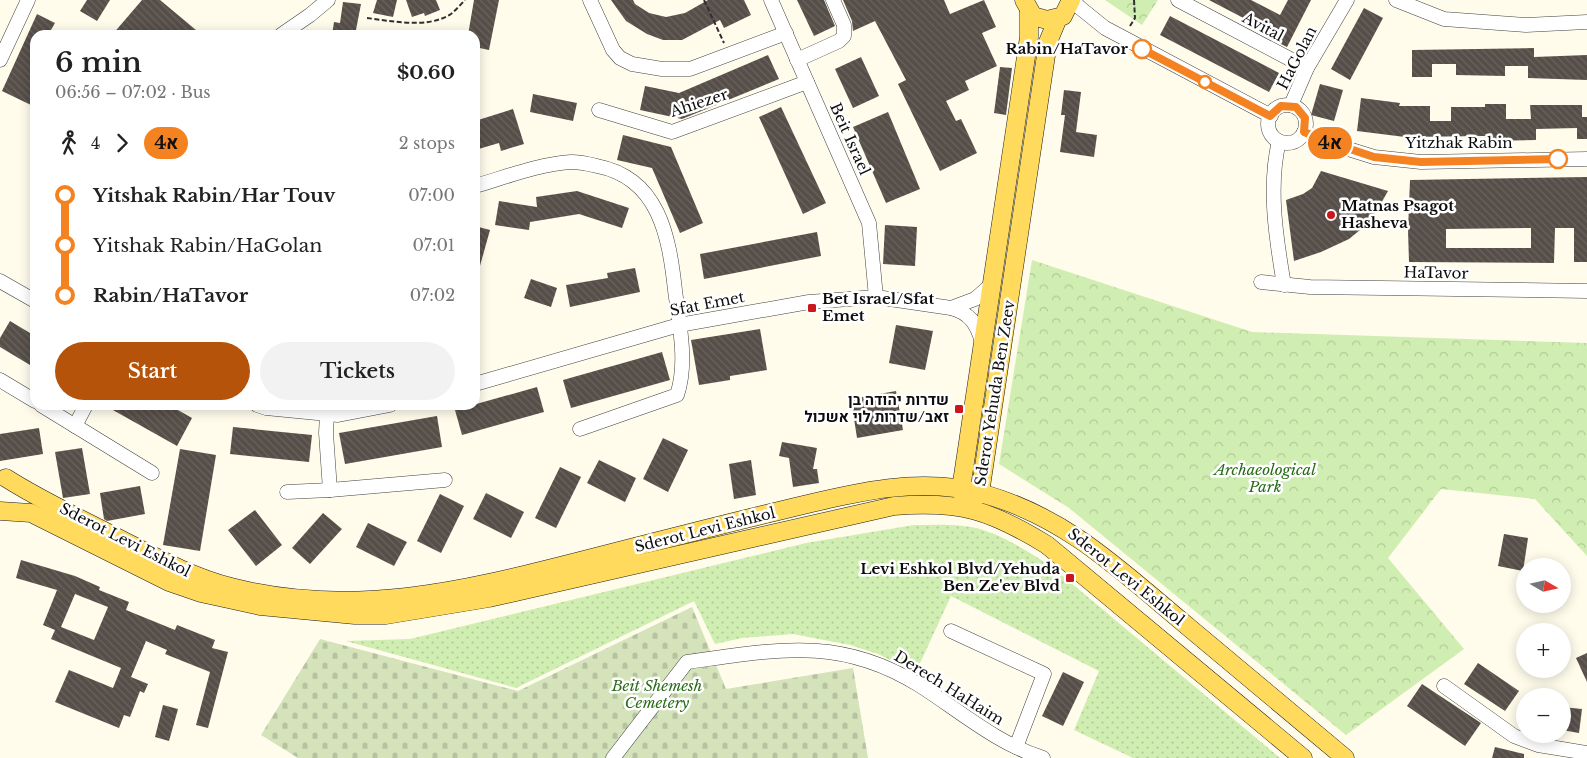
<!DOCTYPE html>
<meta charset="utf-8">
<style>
:root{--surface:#fff;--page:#f2f2f2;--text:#222;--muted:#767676;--accent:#b45309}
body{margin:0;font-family:"Libre Baskerville",Heebo,serif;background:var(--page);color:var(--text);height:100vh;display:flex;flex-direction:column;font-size:19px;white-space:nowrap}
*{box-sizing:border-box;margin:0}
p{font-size:16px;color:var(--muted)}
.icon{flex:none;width:28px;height:28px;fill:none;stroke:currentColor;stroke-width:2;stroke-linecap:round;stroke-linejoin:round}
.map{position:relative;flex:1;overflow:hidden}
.details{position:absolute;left:30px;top:30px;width:450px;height:380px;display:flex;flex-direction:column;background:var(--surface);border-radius:15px;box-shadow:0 2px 12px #0003}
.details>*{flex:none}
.badge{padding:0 10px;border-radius:16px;font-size:18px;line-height:32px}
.needle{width:32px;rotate:99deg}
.tools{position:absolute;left:1516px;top:558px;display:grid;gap:10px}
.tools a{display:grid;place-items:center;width:55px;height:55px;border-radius:50%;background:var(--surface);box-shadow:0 2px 12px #0003;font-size:25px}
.map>.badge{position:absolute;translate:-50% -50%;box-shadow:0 0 0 2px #fff}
.legs{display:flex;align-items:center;gap:8px;height:55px;padding:0 25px;font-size:16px}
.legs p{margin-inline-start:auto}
.head{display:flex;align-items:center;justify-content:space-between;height:85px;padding:0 25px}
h1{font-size:28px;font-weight:600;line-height:38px}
.primary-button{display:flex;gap:10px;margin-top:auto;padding:10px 25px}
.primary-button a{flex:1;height:58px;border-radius:30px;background:var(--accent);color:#fff;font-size:20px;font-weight:600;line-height:58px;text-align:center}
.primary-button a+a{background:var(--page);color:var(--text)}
ul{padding:0 25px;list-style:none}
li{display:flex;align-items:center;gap:18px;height:50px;font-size:19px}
li i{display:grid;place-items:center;width:8px;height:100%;margin:0 6px;background:currentColor}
li i::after{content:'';width:12px;height:12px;margin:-6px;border:4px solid;border-radius:50%;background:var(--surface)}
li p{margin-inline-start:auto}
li:first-child i{background:linear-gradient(#0000 50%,currentColor 0)}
li:last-child i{background:linear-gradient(currentColor 50%,#0000 0)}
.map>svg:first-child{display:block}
</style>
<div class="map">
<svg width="1587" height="758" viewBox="0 0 1587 758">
<defs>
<pattern id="grass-dots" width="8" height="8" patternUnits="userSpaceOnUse" patternTransform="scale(1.25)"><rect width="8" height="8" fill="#d0eeb1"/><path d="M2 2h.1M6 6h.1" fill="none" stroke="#b1cb97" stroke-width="1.8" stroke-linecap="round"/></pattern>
<pattern id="cemetery-stones" width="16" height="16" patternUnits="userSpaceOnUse" patternTransform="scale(1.25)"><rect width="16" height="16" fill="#d5e3bb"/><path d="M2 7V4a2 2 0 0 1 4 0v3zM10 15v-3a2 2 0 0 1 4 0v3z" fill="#b6c2a0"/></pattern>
<pattern id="park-crowns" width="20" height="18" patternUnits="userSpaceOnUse" patternTransform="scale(1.25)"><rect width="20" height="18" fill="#d0eeb1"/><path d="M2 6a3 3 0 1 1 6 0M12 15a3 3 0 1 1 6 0" fill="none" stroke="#b1cb97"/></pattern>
<pattern id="building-back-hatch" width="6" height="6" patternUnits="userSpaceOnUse" patternTransform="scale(1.25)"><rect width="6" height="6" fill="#564e48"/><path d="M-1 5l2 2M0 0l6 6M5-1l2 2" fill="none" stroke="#69635e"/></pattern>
</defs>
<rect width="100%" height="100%" fill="#fffcec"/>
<path fill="url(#grass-dots)" d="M914,525C937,525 961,523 983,530C1008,538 1030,553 1052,567L1280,758H1133L1074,730L1099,671L951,596L916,672L878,654L850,645L793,634L742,638L715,644L694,601L516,688L346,641L410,639L806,543Z"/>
<path fill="url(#cemetery-stones)" d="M692,607L726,689L853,668L868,758H298L261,735L320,639L518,691Z"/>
<g fill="url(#park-crowns)">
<path d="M1105,0H1158L1142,25Z"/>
<path d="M1032,260L1252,332L1587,343V556L1535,499L1441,489L1388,558L1464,649L1346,735L1069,508L999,464Z"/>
</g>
<g fill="url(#building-back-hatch)" fill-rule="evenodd">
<path d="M87,0H110L97,21L80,11Z"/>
<path d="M142,0H160L202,35H112Z"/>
<path d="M377,0H397L393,17L373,13Z"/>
<path d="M406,0H436L440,10L425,16L424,13L412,17Z"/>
<path d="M474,0H499L489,50L475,47V35H468Z"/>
<path d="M611,0H633L635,4L649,13L666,17L685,13L708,0H744L751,15L724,28L720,20L682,40H663L647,34L626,21Z"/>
<path d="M797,0H824L835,26L814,36Z"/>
<path d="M843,0H944L950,14L984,0L996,27L982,33L997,66L965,81L969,90L946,101L956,121L961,119L977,153L940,171L898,84L906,80L875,21L853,31L852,21Z"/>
<path d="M1209,0H1251L1280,15L1288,0H1311L1287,47L1269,38L1272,33Z"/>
<path d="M343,2L361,4L355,35H332L334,22L340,23Z"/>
<path d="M1364,8L1383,18L1350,80L1331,69Z"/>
<path d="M37,14L55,23L48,35H35V107L2,91Z"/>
<path d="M1170,16L1279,73L1269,92L1160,35Z"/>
<path d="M1534,48V57L1587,55V80L1528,78V66H1505V76L1456,75V64H1432V77H1412V50Z"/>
<path d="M768,55L779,79L682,119L640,110L645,86L679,93Z"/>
<path d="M861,57L879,96L853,108L835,69Z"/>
<path d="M1000,67L1012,68L1006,115L994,113Z"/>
<path d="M1320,84L1343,90L1334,121L1311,115Z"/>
<path d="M1064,90L1081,92L1076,132L1097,135L1094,157L1060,152L1065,115H1061Z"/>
<path d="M533,94L577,103L573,121L530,112Z"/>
<path d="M1361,98L1400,103L1399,106H1430V121H1451V107H1485V104H1506V119H1531L1530,105H1582V117H1587V139H1577V128L1536,129V140L1485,141V136L1405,137L1357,131Z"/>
<path d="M781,107L826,203L803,214L759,117Z"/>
<path d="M513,109L524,144L501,151L499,143L475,150V121Z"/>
<path d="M888,112L920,189L886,203L853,127Z"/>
<path d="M623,135L671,147L703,223L680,233L652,168L617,160Z"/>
<path d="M1321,171L1388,191L1371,221L1349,239L1321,252L1294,261L1286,200L1303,194L1312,188Z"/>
<path d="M1587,177V262H1574V228H1555L1554,263L1409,262L1408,230L1410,180ZM1531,228V248H1446V229Z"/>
<path d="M577,191L629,208L622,228L579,214L530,222L529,230L495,225L499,201L537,207L536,197Z"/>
<path d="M885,225L917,227L915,266L883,264Z"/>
<path d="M475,226L490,230L478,273H475Z"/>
<path d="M817,232L821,256L704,279L700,254Z"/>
<path d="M635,268L640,292L570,307L566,285L608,278L607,273Z"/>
<path d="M531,279L557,288L551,307L524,298Z"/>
<path d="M10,321L35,336V368L0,347V338Z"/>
<path d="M896,325L933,331L925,370L889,363Z"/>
<path d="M760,329L767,370L730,376V380L699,385L691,340Z"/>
<path d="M662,352L670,380L571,408L563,380Z"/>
<path d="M537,387L544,412L462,435L455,410Z"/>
<path d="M896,391L903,430L857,438L851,399Z"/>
<path d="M104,405H169L192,418L177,446Z"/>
<path d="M437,416L442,447L345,464L339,433Z"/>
<path d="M233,427L312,435L309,462L230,454Z"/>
<path d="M39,428L43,454L0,461V434Z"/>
<path d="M663,438L688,450L668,492L643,479Z"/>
<path d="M782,442L817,448L813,469H817L819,483L793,487L789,458L779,456Z"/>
<path d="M82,448L90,494L63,498L55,452Z"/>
<path d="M180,449L216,455L200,551L163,545Z"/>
<path d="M599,460L636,478L625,502L587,483Z"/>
<path d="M751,460L756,495L734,499L729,464Z"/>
<path d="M560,467L581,477L556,528L535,518Z"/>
<path d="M140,486L145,514L107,521L104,519L100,493Z"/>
<path d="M486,493L524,512L511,538L473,519Z"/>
<path d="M440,494L464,506L441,553L417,541Z"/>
<path d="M255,510L282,545L256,566L228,530Z"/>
<path d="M323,513L342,529L310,564L292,548Z"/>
<path d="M368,523L407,542L394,566L356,547Z"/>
<path d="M1504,534L1528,538L1523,571L1498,566Z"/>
<path d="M21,560L75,576L100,587L99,590L129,602L126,610L175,630L177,625L215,640L212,648L228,652L208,728L196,725L210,672L165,654L167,650L146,641L131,677L148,684L144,693L140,691L130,717L124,715L119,728L55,702L69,670L113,688L121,668L51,639L55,630L43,625L57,590L16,578ZM75,594L108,607L94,640L61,627Z"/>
<path d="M1587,653V682L1576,658Z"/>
<path d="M1478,663L1519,691L1505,711L1464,684Z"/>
<path d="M1063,672L1084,682L1063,726L1042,716Z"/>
<path d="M1422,684L1481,723L1465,746L1407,706Z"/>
<path d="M163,705L178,709L169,741L155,737Z"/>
<path d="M1562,707L1582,709L1579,733L1562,730Z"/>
<path d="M1495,747L1524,754V758H1492Z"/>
</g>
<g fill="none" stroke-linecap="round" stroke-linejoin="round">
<g stroke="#404040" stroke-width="15">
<g id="minor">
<path d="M590,0L613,50L620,58L632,64L662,69H690L786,33"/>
<path d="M771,0L869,223L876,297"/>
<path d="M1073,0L1079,7L1105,28L1271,116"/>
<path d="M1178,0L1307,68"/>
<path d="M1396,0L1444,19L1526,25L1587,22"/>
<path d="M281,35L310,15L328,0"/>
<path d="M0,60L28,0"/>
<path d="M797,60L839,41L844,36V25L833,0"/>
<path d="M1291,105L1307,68L1347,0"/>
<circle cx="1287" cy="124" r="19"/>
<path d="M599,110L672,132L807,82"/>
<path d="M1304,132L1329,143L1374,157L1421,162L1587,159"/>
<path d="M1279,141C1268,187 1276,238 1284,285"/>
<path d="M475,186C506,177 539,164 571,162C580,162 589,164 597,166C659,178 669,236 675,290C679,323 688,363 677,395L580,429"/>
<path d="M0,281L35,301"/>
<path d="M1261,282L1310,287L1587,291"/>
<path d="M951,308L975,299L992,284"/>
<path d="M0,380L35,401"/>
<path d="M475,384L679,325L809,302L876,297L951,308C970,313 977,324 982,342"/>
<path d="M41,405L152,473"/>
<path d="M257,405L266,408L338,415L390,405"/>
<path d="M327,414L326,433L330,490L445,480"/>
<path d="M75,426L86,405"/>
<path d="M287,492L330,490"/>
<path d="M951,631L1044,674L1016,747"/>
<path d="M1444,686L1514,736L1538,745L1587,753"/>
<path d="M613,758L687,662C774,650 839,635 919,685C960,711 996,743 1043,758"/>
</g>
</g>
<g stroke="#1e1e1e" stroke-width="19">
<g id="major">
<path d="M1024,0L1033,16L1047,20L1063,16L1071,0"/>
<path d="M6,478C39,499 75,516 110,534C150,554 188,576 231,587C352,618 463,591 580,561C642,545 704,529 766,514C835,498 913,473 984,494C1068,518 1121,571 1186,625C1239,669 1292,714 1345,758"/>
<path d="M964,499L961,489L1029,37V12"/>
<path d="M973,500L980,493L1048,42L1058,18"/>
<path d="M0,511L31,513L169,582L201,593L260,606L355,615H386L489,598L894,506C962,501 990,510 1047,545L1303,758"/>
</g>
</g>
<g stroke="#2f2f2f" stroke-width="2" stroke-dasharray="5 2.5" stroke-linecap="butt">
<path d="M704,0L724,43"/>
<path d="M367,18C392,21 428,29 451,14C456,10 461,4 465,0"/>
<path d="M1130,26L1135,18L1134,0"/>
</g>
<use href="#minor" stroke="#fff" stroke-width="14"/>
<use href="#major" stroke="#ffda5c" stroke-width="18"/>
</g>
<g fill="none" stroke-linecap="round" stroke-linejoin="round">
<g stroke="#fff" stroke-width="11">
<path id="line-1" d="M1142,49L1270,116L1281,106L1296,107L1305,118L1304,132L1329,142L1374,157L1421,162L1558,159"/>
</g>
<use href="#line-1" stroke="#f58220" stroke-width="8"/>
</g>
<g fill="#fff" stroke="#f58220" stroke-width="2.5">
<circle cx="1142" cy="49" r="9"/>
<circle cx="1205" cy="82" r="6"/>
<circle cx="1558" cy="159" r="9"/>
</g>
<g fill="#cb161c" stroke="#fff" stroke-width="2">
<circle cx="1331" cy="215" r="5"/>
<rect x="807" y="303" width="10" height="10" rx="2.5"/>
<rect x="954" y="404" width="10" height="10" rx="2.5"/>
<rect x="1065" y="573" width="10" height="10" rx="2.5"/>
</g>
<g text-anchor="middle" stroke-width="5" stroke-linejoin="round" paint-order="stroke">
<g font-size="15" fill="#0d0d0d" stroke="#fff">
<text transform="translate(1263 27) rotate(28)" y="5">Avital</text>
<text transform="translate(1297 58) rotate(-63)" y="5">HaGolan</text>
<text transform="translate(699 103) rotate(-18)" y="5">Ahiezer</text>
<text transform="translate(850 139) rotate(66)" y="5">Beit Israel</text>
<text x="1459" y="148">Yitzhak Rabin</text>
<text transform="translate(1436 273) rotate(1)" y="5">HaTavor</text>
<text transform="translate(707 304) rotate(-11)" y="5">Sfat Emet</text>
<text transform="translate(995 393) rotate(-81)" y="5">Sderot Yehuda Ben Zeev</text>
<text transform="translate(705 530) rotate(-14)" y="5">Sderot Levi Eshkol</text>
<text transform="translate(125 540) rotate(27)" y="5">Sderot Levi Eshkol</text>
<text transform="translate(1126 577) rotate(39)" y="5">Sderot Levi Eshkol</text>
<text transform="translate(949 688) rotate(32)" y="5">Derech HaHaim</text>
</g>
<g font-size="15" font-weight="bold" fill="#0d0d0d" stroke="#fff" text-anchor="end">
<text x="1128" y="54">Rabin/HaTavor</text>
</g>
<g font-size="15" font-weight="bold" fill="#0d0d0d" stroke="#fff" text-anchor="start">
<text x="1341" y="211">Matnas Psagot<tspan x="1341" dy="17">Hasheva</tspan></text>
<text x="822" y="304">Bet Israel/Sfat<tspan x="822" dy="17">Emet</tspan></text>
<text x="949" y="405" text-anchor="end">שדרות יהודה בן<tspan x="949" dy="17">זאב/שדרות לוי אשכול</tspan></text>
<text x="1060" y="574" text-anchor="end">Levi Eshkol Blvd/Yehuda<tspan x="1060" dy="17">Ben Ze'ev Blvd</tspan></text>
</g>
<g font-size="15" font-style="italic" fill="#276b16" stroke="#fff">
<text x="1265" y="475">Archaeological<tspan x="1265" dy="17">Park</tspan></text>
<text x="657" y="691">Beit Shemesh<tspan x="657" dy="17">Cemetery</tspan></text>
</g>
</g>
</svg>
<div class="tools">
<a><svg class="needle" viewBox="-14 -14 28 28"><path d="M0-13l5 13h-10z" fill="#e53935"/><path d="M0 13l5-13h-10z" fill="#767676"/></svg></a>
<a>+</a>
<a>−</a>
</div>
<b class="badge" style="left:1330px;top:143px;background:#f58220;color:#111">4א</b>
<section class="details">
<div class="head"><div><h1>6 min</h1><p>06:56 – 07:02 · Bus</p></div><b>$0.60</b></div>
<div class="legs"><svg class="icon" aria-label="walk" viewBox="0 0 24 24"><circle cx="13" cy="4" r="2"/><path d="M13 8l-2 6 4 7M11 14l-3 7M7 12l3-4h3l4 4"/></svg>4<svg class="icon" aria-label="forward" viewBox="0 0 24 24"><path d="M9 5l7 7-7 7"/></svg><b class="badge" style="background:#f58220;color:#111">4א</b><p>2 stops</p></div>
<ul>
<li><i style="color:#f58220"></i><b>Yitshak Rabin/Har Touv</b><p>07:00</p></li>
<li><i style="color:#f58220"></i><span>Yitshak Rabin/HaGolan</span><p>07:01</p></li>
<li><i style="color:#f58220"></i><b>Rabin/HaTavor</b><p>07:02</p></li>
</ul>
<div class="primary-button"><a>Start</a><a>Tickets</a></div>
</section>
</div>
